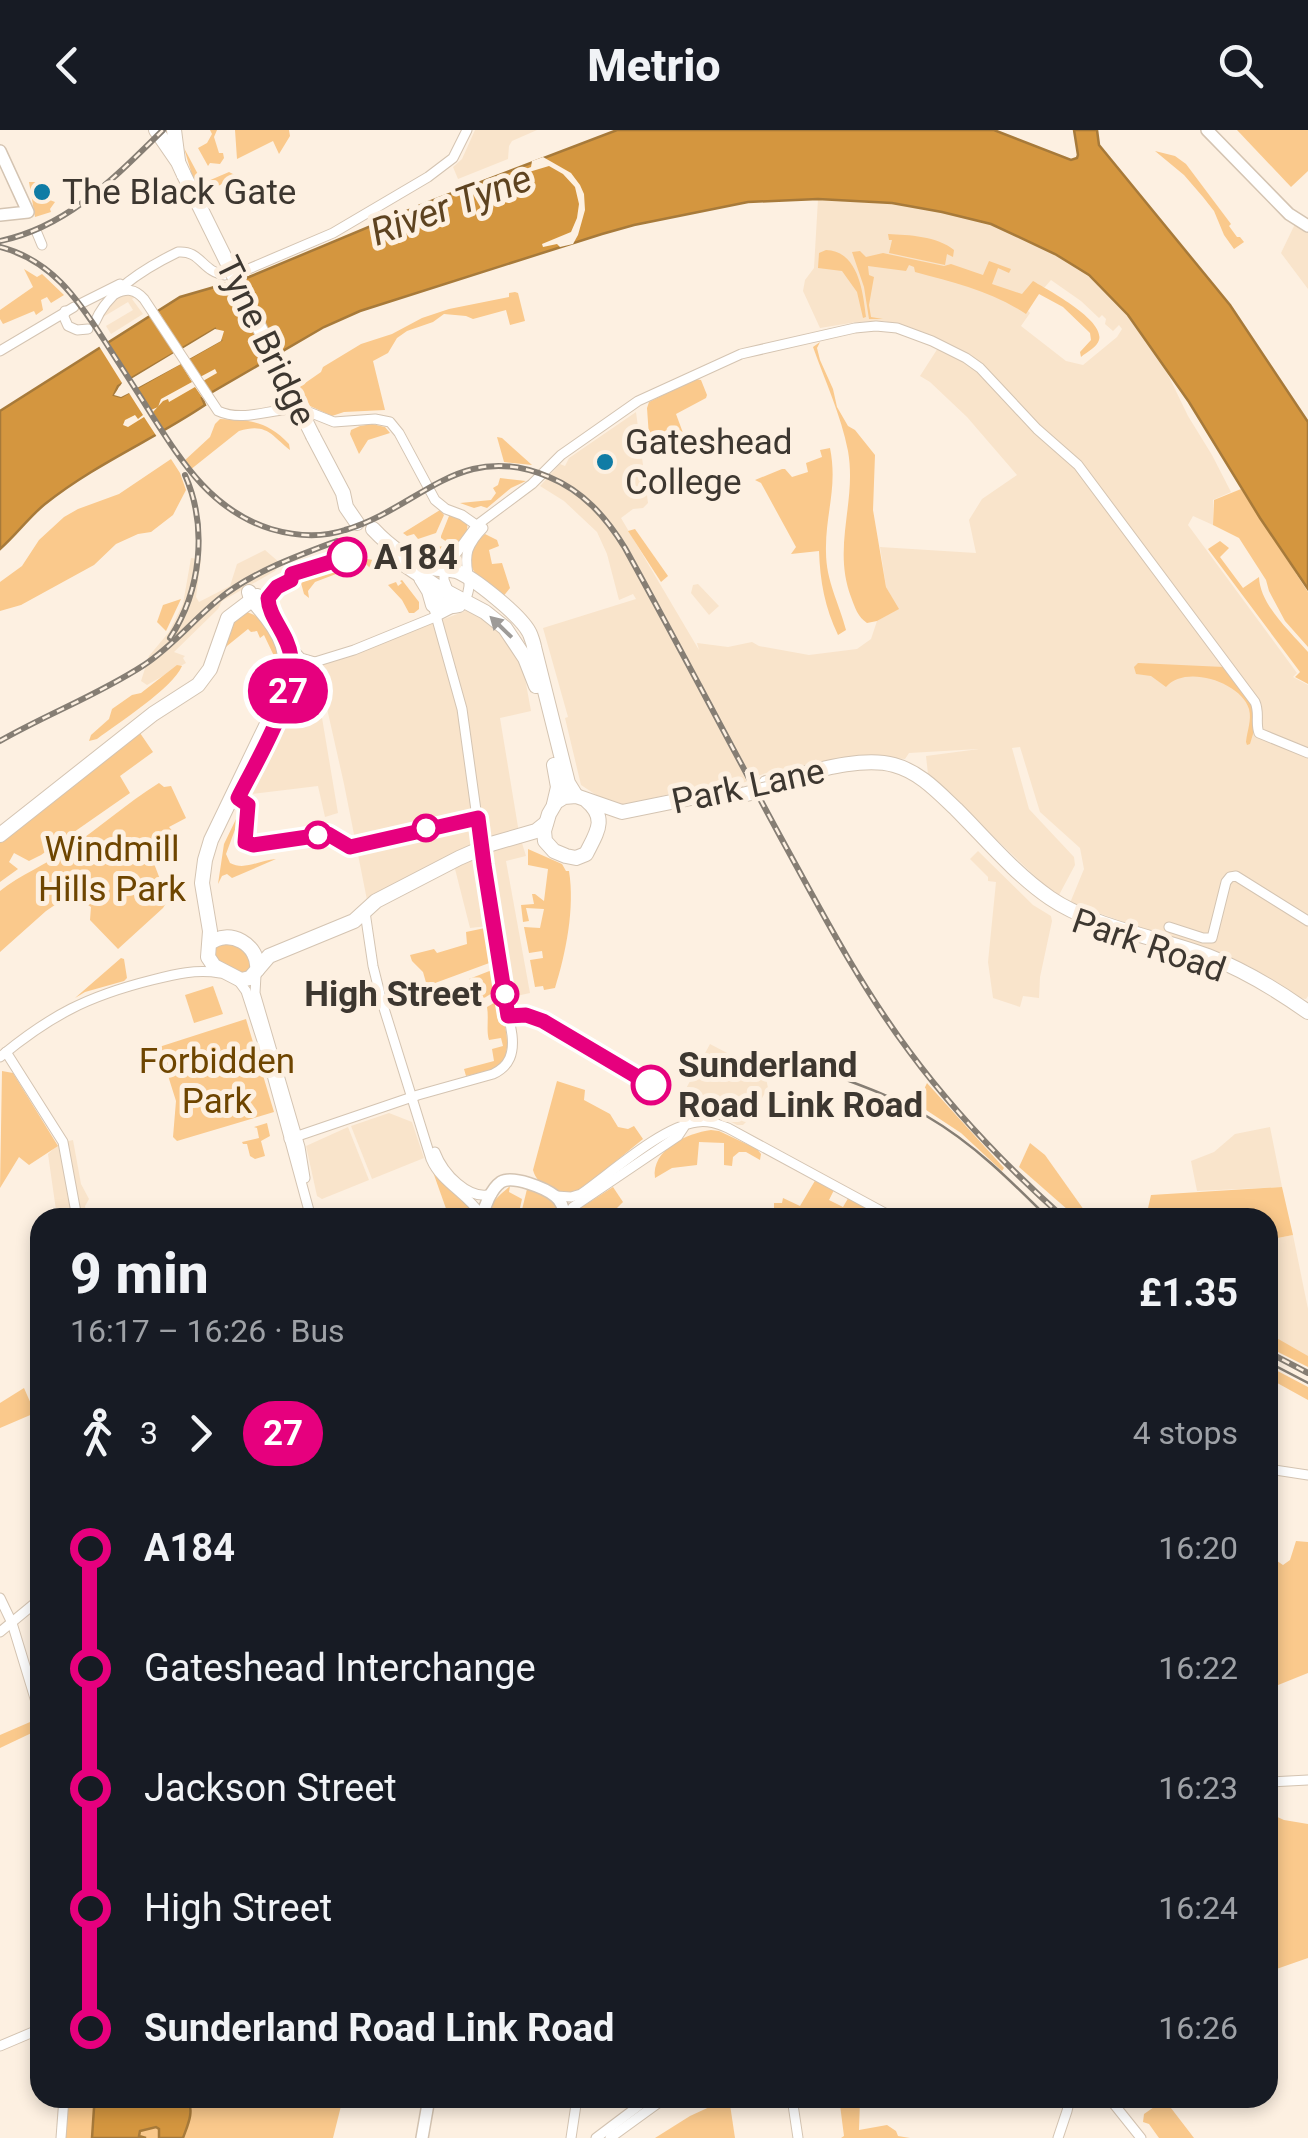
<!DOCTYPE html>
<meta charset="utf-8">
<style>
:root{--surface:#171b24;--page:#242831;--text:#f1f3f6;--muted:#9ea1a6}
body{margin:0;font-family:Roboto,sans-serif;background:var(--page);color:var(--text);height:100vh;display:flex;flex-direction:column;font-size:38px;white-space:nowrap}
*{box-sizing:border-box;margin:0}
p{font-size:32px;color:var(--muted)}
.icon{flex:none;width:55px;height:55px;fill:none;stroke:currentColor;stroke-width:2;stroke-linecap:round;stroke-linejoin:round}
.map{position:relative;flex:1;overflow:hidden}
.panel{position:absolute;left:30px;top:1078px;width:1248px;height:900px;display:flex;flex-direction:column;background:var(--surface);border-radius:30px;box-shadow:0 5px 15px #0003}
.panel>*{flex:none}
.badge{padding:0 20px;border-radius:32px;font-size:35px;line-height:65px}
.map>.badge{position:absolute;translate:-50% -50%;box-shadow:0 0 0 5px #fff}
.legs{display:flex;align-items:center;gap:15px;height:110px;padding:0 40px;font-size:32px}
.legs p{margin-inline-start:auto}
.overview{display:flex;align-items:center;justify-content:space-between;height:170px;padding:0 40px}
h1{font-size:55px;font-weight:800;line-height:75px}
ul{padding:0 40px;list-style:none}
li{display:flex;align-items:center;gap:35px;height:120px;font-size:38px}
li i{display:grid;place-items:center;width:15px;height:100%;margin:0 12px;background:currentColor}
li i::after{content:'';width:25px;height:25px;margin:-12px;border:8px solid;border-radius:50%;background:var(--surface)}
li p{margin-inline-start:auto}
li:first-child i{background:linear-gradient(#0000 50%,currentColor 0)}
li:last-child i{background:linear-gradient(currentColor 50%,#0000 0)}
header{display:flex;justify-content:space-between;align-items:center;height:130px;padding:0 40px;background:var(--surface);font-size:45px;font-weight:800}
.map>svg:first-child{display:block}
</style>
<header><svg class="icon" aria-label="back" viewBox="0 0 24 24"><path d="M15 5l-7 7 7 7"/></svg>Metrio<svg class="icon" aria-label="search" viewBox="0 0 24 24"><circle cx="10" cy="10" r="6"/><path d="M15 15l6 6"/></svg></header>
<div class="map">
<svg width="1308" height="2008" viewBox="0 0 1308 2008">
<rect width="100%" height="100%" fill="#fdf0e1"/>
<g fill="#f9e4cb" fill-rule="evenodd">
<path d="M475,0H537L512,11L509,16L508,29L458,49L453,37L462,29Z"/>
<path d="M818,69L892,73L942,82L991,94L1055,124L1089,145L1128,185L1158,224L1188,286L1212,325L1231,362L1213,370V395L1193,386L1188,395L1297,543L1293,547L1308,555V866L1306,869L1299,868L1249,836L1070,773L1084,739L1080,718L1040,682L1020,617L1012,618L1029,679L1074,727L1075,735L1059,765L1043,754L928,644L926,626L979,619L909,623L905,629L866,626L766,643L755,647V650L672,668L670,664L620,676L610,674L581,655L565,588L568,587L543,498L636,469L633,464L619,470L607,424L597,402L564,371L540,356L560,334L565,336L569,328L636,282L648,373L643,378L633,379L621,388L699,520L697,513L728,517L752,512L759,516L809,525L857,519L871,509L877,491L898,479L886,457L880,417L976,423L969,390L982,369L1017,345L967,287L930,252L920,246L938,218L939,210L913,199L884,191L857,192L820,198L803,161L805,150L814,138ZM1051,150L1081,171L1099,188L1102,185L1106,189L1105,194L1113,201L1119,195L1122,199L1117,207L1083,235L1066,231L1021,196L1030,183L1026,179Z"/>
<path d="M1295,94L1308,101V159L1281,123Z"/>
<path d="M122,164L135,167L132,169L143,184L111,204L106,196L133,180L128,172L103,187V182L116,167Z"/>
<path d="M265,420L280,433L275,441L222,471L218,479L174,522L185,526L183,528L186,533L147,555L141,551L149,526L169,502L183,474L191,428L201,429L196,467L199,472L230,456L237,434Z"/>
<path d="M698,454L719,476L709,485L691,463L693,455Z"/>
<path d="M468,480L498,498L523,537L531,581L500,588L519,703L487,710L367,770L344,654L317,534L345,526Z"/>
<path d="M317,558L338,683L325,687L318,656L244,665L265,587L275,567Z"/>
<path d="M522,713L526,726L506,731L530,863L512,867L497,795L470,798L454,735L492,719Z"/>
<path d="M978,721L1033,775L1051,786L1052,791L1040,847L1039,868L1023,866L1020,877L993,868L988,832L996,752L988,751V747L970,729Z"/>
<path d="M710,914L765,943L768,958L750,988L743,995H737L682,966Z"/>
<path d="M389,983L412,992L424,1028L372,1049L351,996Z"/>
<path d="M348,997L369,1050L322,1069L317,1066L306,1016Z"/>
<path d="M1270,997L1282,1057L1197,1061L1191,1031L1214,1022L1235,1004Z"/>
<path d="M73,1010L81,1054L89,1069L85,1076L87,1087H57L48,1024L60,1013Z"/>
<path d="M1293,1105L1308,1179V1230L1268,1206V1110Z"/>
</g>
<g fill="#fac98c">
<path d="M210,0H217L214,7L219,23H223L224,28L220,34L210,33L208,36L198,18L207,13L212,4Z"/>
<path d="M235,0H289L290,6L279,24L273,11L237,29Z"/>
<path d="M1237,0H1308V41L1291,57Z"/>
<path d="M184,18L201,50L208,51L229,42L235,45V51L230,54L228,51L202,64L192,45Z"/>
<path d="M1155,21L1175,26L1186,34L1231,94L1229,96L1237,107H1240L1244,112L1234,119L1224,105L1214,81L1203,67L1184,45Z"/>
<path d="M29,52H40L39,66L55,72L50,79L51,82L35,87Z"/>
<path d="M888,104C909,105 937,106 954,120L953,127L947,124L945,135L889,123L892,110H889Z"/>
<path d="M826,120C858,121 863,161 866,187L863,188L857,162L842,141L818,138L819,123Z"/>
<path d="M860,121L866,127L883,123L944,136L951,134L983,145L989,131L1011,139L1009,143L998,138L992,154L1022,164L1033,151C1048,160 1105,190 1099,210C1097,217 1087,222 1081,227L1080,222L1091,210L1090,203L1063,177L1039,164L1026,184C991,161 955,153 915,142L914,137L909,135L906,141L868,136L869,145L874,147L869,175L871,187L883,189H869L864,157L852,122Z"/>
<path d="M24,139L37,147L42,144L64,165L51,173L47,167L41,170L43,180L36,185L34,181L3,194L0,189V180L33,157Z"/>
<path d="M515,162L518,163L525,191L510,195L506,180L473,189L466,186L444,184L433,192L407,201L397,208L388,223L373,231L385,280L344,282L332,286L310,276L305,266L302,267L298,258L321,242L323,237L361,214L392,204L422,188L449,179L509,167V163Z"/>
<path d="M820,212L817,218L820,230L833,259L837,277L848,296L855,300L875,325L873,380L886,457L899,479L877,491L867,493C858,487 855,478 851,467C832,416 857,372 848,321C841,285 825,251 813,217Z"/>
<path d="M695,249L701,250L707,265L706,268L676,284L686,311L670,317L668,312L650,321L647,278L649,272Z"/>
<path d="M220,289C250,290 267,291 289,314L290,320C272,306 267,292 239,301L190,340L184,331L210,307L215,294Z"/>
<path d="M372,294L385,297L390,303L368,310L359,324L350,304L351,300L360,296Z"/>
<path d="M497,307L502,308L532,335L504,332Z"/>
<path d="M830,318C838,358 825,384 826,422C826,451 839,473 846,500L838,505C825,478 820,451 819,421L791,424L796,417L761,353L755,350L782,339H785L792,347L808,342L806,333L822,327L820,320Z"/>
<path d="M171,329L180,343L186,360L173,385L151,402L138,404L116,414L94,435L21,475L0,481V452L22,436L39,410L64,387L78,379L119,364Z"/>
<path d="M500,348L526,351L511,358L487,378L481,376L474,378L460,373L491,370L496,363L493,358L498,355Z"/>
<path d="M1241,359L1308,462V517L1285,491L1269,461L1266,450L1239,408L1213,395L1214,370Z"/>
<path d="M440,380L444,385L436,403L418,409L414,404L407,406L403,403Z"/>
<path d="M452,385C455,386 464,389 466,392C473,403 451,426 441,430C433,433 425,429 417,427L423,418L447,416V412L441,408V406L449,386Z"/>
<path d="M635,399L668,446L661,452L628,401Z"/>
<path d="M485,404L497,410L499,416L489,420L492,434L502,433L510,458L502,468C479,449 453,431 485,404Z"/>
<path d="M1220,411L1229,418L1220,427L1243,458L1259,447C1260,475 1290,501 1308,522V554L1295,547L1300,542L1208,419Z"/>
<path d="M367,429L373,430L374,436L370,438L365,433L315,452L308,461L309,468L304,464L301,453L308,449Z"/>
<path d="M402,450L419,472V479L414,483H409L402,470L388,455L396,452L398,456L402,453L400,451Z"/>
<path d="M181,469L166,501L157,492L163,475Z"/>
<path d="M246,482C265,486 273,507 279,524L274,526L264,505L260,508L257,501L251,502L248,499L227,516L215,533L228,497Z"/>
<path d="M1138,533L1224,537L1254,579L1253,604L1250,614L1247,615L1246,612C1247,601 1252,590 1249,579C1241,552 1185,534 1166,557L1151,546L1136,544L1134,537Z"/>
<path d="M177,535L182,536C173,558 118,593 97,609L89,611L91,605L109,589L112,579L132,565L141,563Z"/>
<path d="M140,603L153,622L120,646L130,663L41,725L29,731L14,723L9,732L18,739L0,752V712Z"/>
<path d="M159,653L164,657L171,656L186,688L169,697L180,710L153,731L168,770L163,778L118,819L90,790L91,777L85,773H80L71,764L46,781L0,822V761C21,744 46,735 68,719C99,698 127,673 159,653Z"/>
<path d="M240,686L226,724L230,733C245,741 259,730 276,729L232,748L227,744L222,746L218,754L224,714L237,687Z"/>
<path d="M528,719L562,734L566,741H569C575,778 566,823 555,858L544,860L543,856L535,857L530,830L543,828L542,821L529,823L524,797L540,798L544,779L526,778L529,791L523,792L521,775L534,774L532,764H535L544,771L548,739L528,735Z"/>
<path d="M485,798L492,832L427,856L423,842L412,831L410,825L434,819L437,823L467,814L466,802Z"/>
<path d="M230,812L250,823L255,834L247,845L217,834L212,817Z"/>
<path d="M121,828L124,829L127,848L124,851L85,862L75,868Z"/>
<path d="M492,840L497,860L481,870L472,858L469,849Z"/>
<path d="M213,856L223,884L194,893L185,865Z"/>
<path d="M499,870C503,892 519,929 491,940C484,943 474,944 466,946L464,939L494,931L492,919L503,916L501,908L489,910C486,901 489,888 487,877Z"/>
<path d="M246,889L274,982L177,1011L173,1007L176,971L159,917Z"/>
<path d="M2,941L13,943L58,1016L29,1035L19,1027L0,1058Z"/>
<path d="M557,951L585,960L584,970L610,984L618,997L628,999L634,996L643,1009L582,1059L569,1064C554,1060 537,1056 533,1040Z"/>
<path d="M927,953L1004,1038L1002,1041L961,1003L917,974Z"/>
<path d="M267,993L270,1006L261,1011L265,1026L255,1029L250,1026L247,1014H243L242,1012L259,1008L257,998L254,997Z"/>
<path d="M711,1000L719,1001L757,1019L761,1024L760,1030L746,1022H739L733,1027L732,1036L724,1035V1013L699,1012L697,1035L672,1038L655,1048C651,1020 687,1003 711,1000Z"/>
<path d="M1030,1013L1045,1025L1089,1087H1076L1019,1037Z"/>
<path d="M433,1042L468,1073L476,1087H449Z"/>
<path d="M816,1049L834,1060L829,1070L843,1077L850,1065L893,1088H774V1073H782L783,1068L800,1076Z"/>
<path d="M510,1056L509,1062L522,1069L518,1087H486C489,1073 499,1066 510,1056Z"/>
<path d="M613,1057L623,1072L608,1087L571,1088L574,1082Z"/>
<path d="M1282,1057L1293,1105L1268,1110V1088L1146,1087L1151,1065Z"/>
<path d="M527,1059L552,1069L559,1078V1087L520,1088Z"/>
<path d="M1268,1203L1308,1226V1237L1268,1217Z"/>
<path d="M1268,1236L1308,1257V1270L1268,1248Z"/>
<path d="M24,1258L35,1283L0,1298V1273Z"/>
<path d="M1296,1411L1308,1412V1543L1268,1559V1425L1283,1435L1290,1430Z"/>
<path d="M37,1589L40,1599L0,1618V1605Z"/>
<path d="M1268,1662H1271L1273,1685L1284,1690L1308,1694V1828L1268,1842Z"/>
<path d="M68,1968H343L333,2008H64Z"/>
<path d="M729,1968L735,2008H655L690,1986Z"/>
<path d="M842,1968H892L894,1975L876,1970L860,1971L859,2000L887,1995L896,2001L898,2006L910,2008H841L844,2006L840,1975Z"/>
<path d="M1157,1975L1171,1978L1194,2008H1159L1149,1994L1143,1992L1144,1984Z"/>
</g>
<g fill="#d4963f" stroke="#a77a3a" stroke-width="2.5" fill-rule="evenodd">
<path d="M617,0H994L1071,30L1077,28L1078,25L1074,0H1097L1099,15L1230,175L1308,292V459L1260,388L1189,272L1128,185L1089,145L1055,124L991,94L942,82L892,73L818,69L748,72L634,95L602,104L360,181L324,197L202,268L205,275C153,310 95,334 45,374C29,387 16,405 0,419V281L180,167L249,147L426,73ZM215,199L221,210L121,267L114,265L118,256Z"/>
<path d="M101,1968H128L139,1972L155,1968H188C194,1983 188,1994 183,2008H159V1999L156,1997L140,2001L139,2006L146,2008H92L94,1978Z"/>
</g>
<g fill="#fdf0e1" fill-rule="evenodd">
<path d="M543,27L571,43L580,55L584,64L585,80L578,105L573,114L560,117L557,114L543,117L542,114L571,102L577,88L579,74L575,57L563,44L549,36L519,45L518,42L531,37L532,31Z"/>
<path d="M155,176L182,219L215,199L224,201L221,211L189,229L200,247L215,239L217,243L203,251L212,265L204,270L195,257L169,272L168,269L163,271L153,282L167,305L159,310L144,287L128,297L123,295L125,290L135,285L138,289L143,285L129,263L121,267L114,265L122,253L97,213L105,207L131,249L174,223L147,181ZM181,234L192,252L161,269L158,277L151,280L137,258Z"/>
</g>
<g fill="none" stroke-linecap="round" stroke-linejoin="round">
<g stroke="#d4c4b2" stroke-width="11">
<g id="secondary">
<path d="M37,103L42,115"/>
<path d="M239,143L333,103L428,47L453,28L467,0"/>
<path d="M115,164C127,158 135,159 144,169L218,281C242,292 267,280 292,279"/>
<path d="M82,173L120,154"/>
<path d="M65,181L64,187L68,196L77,200L88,199"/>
<path d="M95,192C108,160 147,137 178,122C201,120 202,142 225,145"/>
<path d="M0,221L74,177"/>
<path d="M309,282L334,292L375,289L390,292L399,303L435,370L446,379L462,385L479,397"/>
<path d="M448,460L444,450V440L477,395L532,354L561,325L638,271L741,224L855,198L876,196L897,198L932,211L966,228L980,238L1037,299L1078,335L1255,572C1260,583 1255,593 1259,603L1308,623"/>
<path d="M288,514L301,528L315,532"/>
<path d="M269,604L283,583L301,544L315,532L354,520L435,487L464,472C476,451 462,440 468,420C471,412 477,404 483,398"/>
<path d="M365,782L373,836L382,872L431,1029C441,1053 467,1063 481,1085"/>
<path d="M1169,797L1203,808H1212L1226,752L1230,747L1236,746L1308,791"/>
<path d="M256,845L255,863L300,1017L305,1048"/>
<path d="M238,850L246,861L266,923L311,1088"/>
<path d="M6,922L63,1012L77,1088"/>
<path d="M0,927C51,885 88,866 152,850C176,844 196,839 220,843"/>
<path d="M289,1009L418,965L493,944C510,936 514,923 512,905L483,731L462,579L433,475"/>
<path d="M435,1022C443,1043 468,1071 492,1064"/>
<path d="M556,1066L571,1067L581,1064C611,1043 661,997 697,992C708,990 718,994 728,998L894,1088"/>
<path d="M565,1088L573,1077L678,1006L684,997"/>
<path d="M1268,1339L1308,1345"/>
<path d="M0,1468L12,1493L40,1585"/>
<path d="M0,1502L40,1469"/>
<path d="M1268,1652L1308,1650"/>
<path d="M0,1916L40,1899"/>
<path d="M792,1968L798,2008"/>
<path d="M1109,1968L1141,2008"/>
<path d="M61,2008L64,1968"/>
<path d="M571,2008L577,1968"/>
<path d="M596,2008L649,1968"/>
<path d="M610,2008L665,1968"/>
<path d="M1058,2008L1067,1981L1070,1968"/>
</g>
</g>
<g stroke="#d4c4b2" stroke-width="14">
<g id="primary">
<path d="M1207,0L1289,84L1308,96"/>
<path d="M0,21L28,82L0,85"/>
<path d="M482,1088C484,1077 491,1059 501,1052C513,1045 545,1058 555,1066C562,1071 564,1079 565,1088"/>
<path d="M422,2008L429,1968"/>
</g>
</g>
<g stroke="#d4c4b2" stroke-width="16">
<g id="highway">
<path d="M156,0L178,32L184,45"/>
<path d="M174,0L178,31"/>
<path d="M313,306L343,363L346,377L357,393"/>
<path d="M373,399C388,415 411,433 432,438C440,440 448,439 456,441C473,447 520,485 529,502C530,503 534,515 534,517L568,653L576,666"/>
<path d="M402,433L436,456L485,482L505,498L525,528L536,556"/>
<path d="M421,448L429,461L433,475"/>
<path d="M432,466C438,475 448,478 459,475"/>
<path d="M766,653C803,645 858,625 894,635C920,642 938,662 956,679C986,709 1015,744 1050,768C1092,797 1160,808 1208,826C1244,840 1277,860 1308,882"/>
<path d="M586,670C608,688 597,702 586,724L576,728L566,726L554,721L545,711L544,701L549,684L556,672L564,667L576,666L622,682L735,659"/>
<path d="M554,674L558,657L554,635"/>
<path d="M0,705L153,584L198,555L210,539L228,488L257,466"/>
<path d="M209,814C229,797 260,815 257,840L250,848L241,850L214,836L208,827L210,801L202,753L205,730L211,710L279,569C295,526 282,502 251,469L249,462"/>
<path d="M257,840L269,826L354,791L376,771L459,728L491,714L536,701L546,693"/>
</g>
</g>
<use href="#secondary" stroke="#fff" stroke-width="9"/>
<use href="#primary" stroke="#fff" stroke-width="11"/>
<use href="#highway" stroke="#fff" stroke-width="14"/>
<g stroke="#867e74" stroke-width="2.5">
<path d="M784,927C832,946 883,960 928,987C973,1013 1012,1052 1048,1088"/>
<path d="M1268,1232L1308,1253"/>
</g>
<g stroke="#867e74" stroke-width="6">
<g id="rail">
<path d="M0,111C68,97 115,47 163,0"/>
<path d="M0,117C51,130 77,168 104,210C120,235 137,261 153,287C183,334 213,381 271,399C295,406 321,408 345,400C420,378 460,309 549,347C583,361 606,387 625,418C678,514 728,610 780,706C820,779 859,854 909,921C954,982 1007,1037 1064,1088"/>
<path d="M170,508C201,461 208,397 185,345"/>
<path d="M0,611C47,584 98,565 144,535C173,516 193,490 219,469C252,442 297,426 337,411"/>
<path d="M1268,1222L1308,1243"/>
</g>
</g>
<use href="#rail" stroke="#fdf0e1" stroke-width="2.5" stroke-dasharray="8" stroke-linecap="butt"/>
<g stroke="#d4c4b2" stroke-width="16" stroke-linecap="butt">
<g id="highway-bridge">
<path d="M184,45L313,306"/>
<path d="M738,666L771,658"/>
</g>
</g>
<use href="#highway-bridge" stroke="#fff" stroke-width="14"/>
</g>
<defs><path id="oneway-solid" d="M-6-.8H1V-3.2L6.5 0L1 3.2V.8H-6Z" transform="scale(2.5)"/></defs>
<use fill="#9e9b98" href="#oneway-solid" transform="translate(501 497) rotate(-136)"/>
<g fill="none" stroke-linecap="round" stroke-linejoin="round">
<g stroke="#fff" stroke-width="22">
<path id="line-1" d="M347,427L292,444L291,450L277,457L268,468C269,489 288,503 291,527C297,565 256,632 238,668L248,675L245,712L253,715L328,704L350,717L478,688L484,735L508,886L526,885L543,891L651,955"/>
</g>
<use href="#line-1" stroke="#e6007e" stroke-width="15"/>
</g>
<g fill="#107ca5" stroke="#fdf0e1" stroke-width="4">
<circle cx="42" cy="62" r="10"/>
<circle cx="605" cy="332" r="10"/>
</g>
<g fill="#fff" stroke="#e6007e" stroke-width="5">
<circle cx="347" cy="427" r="18"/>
<circle cx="426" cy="698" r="12"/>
<circle cx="318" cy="705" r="12"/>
<circle cx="505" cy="864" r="12"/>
<circle cx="651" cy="955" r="18"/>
</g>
<g text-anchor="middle" stroke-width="10" stroke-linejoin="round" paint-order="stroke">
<g font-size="35" fill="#3d3730" stroke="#fdf0e1" text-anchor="start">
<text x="62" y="74">The Black Gate</text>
<text x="625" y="324">Gateshead<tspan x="625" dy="40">College</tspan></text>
</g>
<g font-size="35" fill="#3d3730" stroke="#fdf0e1">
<text transform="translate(266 211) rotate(64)" y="12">Tyne Bridge</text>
<text transform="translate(748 656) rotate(-12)" y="12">Park Lane</text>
<text transform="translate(1149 815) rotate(19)" y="12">Park Road</text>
</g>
<g font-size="35" font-weight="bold" fill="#3d3730" stroke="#fdf0e1" text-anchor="start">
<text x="374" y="439">A184</text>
<text x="482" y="876" text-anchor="end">High Street</text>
<text x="678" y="947">Sunderland<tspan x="678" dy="40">Road Link Road</tspan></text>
</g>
<g font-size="35" fill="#6e4500" stroke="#fdf0e1">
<text x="112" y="731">Windmill<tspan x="112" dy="40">Hills Park</tspan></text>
<text x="217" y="943">Forbidden<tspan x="217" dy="40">Park</tspan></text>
</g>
<g font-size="38" font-style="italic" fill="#5e4320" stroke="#fdf0e1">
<text transform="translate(451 75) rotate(-20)" y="13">River Tyne</text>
</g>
</g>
</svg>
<b class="badge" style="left:288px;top:561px;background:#e6007e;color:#fff">27</b>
<section class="panel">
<div class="overview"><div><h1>9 min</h1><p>16:17 – 16:26 · Bus</p></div><b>£1.35</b></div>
<div class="legs"><svg class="icon" aria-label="walk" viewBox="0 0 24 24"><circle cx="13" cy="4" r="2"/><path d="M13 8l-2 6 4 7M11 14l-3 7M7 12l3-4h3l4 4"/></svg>3<svg class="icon" aria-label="forward" viewBox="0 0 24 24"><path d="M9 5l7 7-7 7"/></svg><b class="badge" style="background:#e6007e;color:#fff">27</b><p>4 stops</p></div>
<ul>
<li><i style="color:#e6007e"></i><b>A184</b><p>16:20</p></li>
<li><i style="color:#e6007e"></i><span>Gateshead Interchange</span><p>16:22</p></li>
<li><i style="color:#e6007e"></i><span>Jackson Street</span><p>16:23</p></li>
<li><i style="color:#e6007e"></i><span>High Street</span><p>16:24</p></li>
<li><i style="color:#e6007e"></i><b>Sunderland Road Link Road</b><p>16:26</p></li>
</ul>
</section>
</div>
